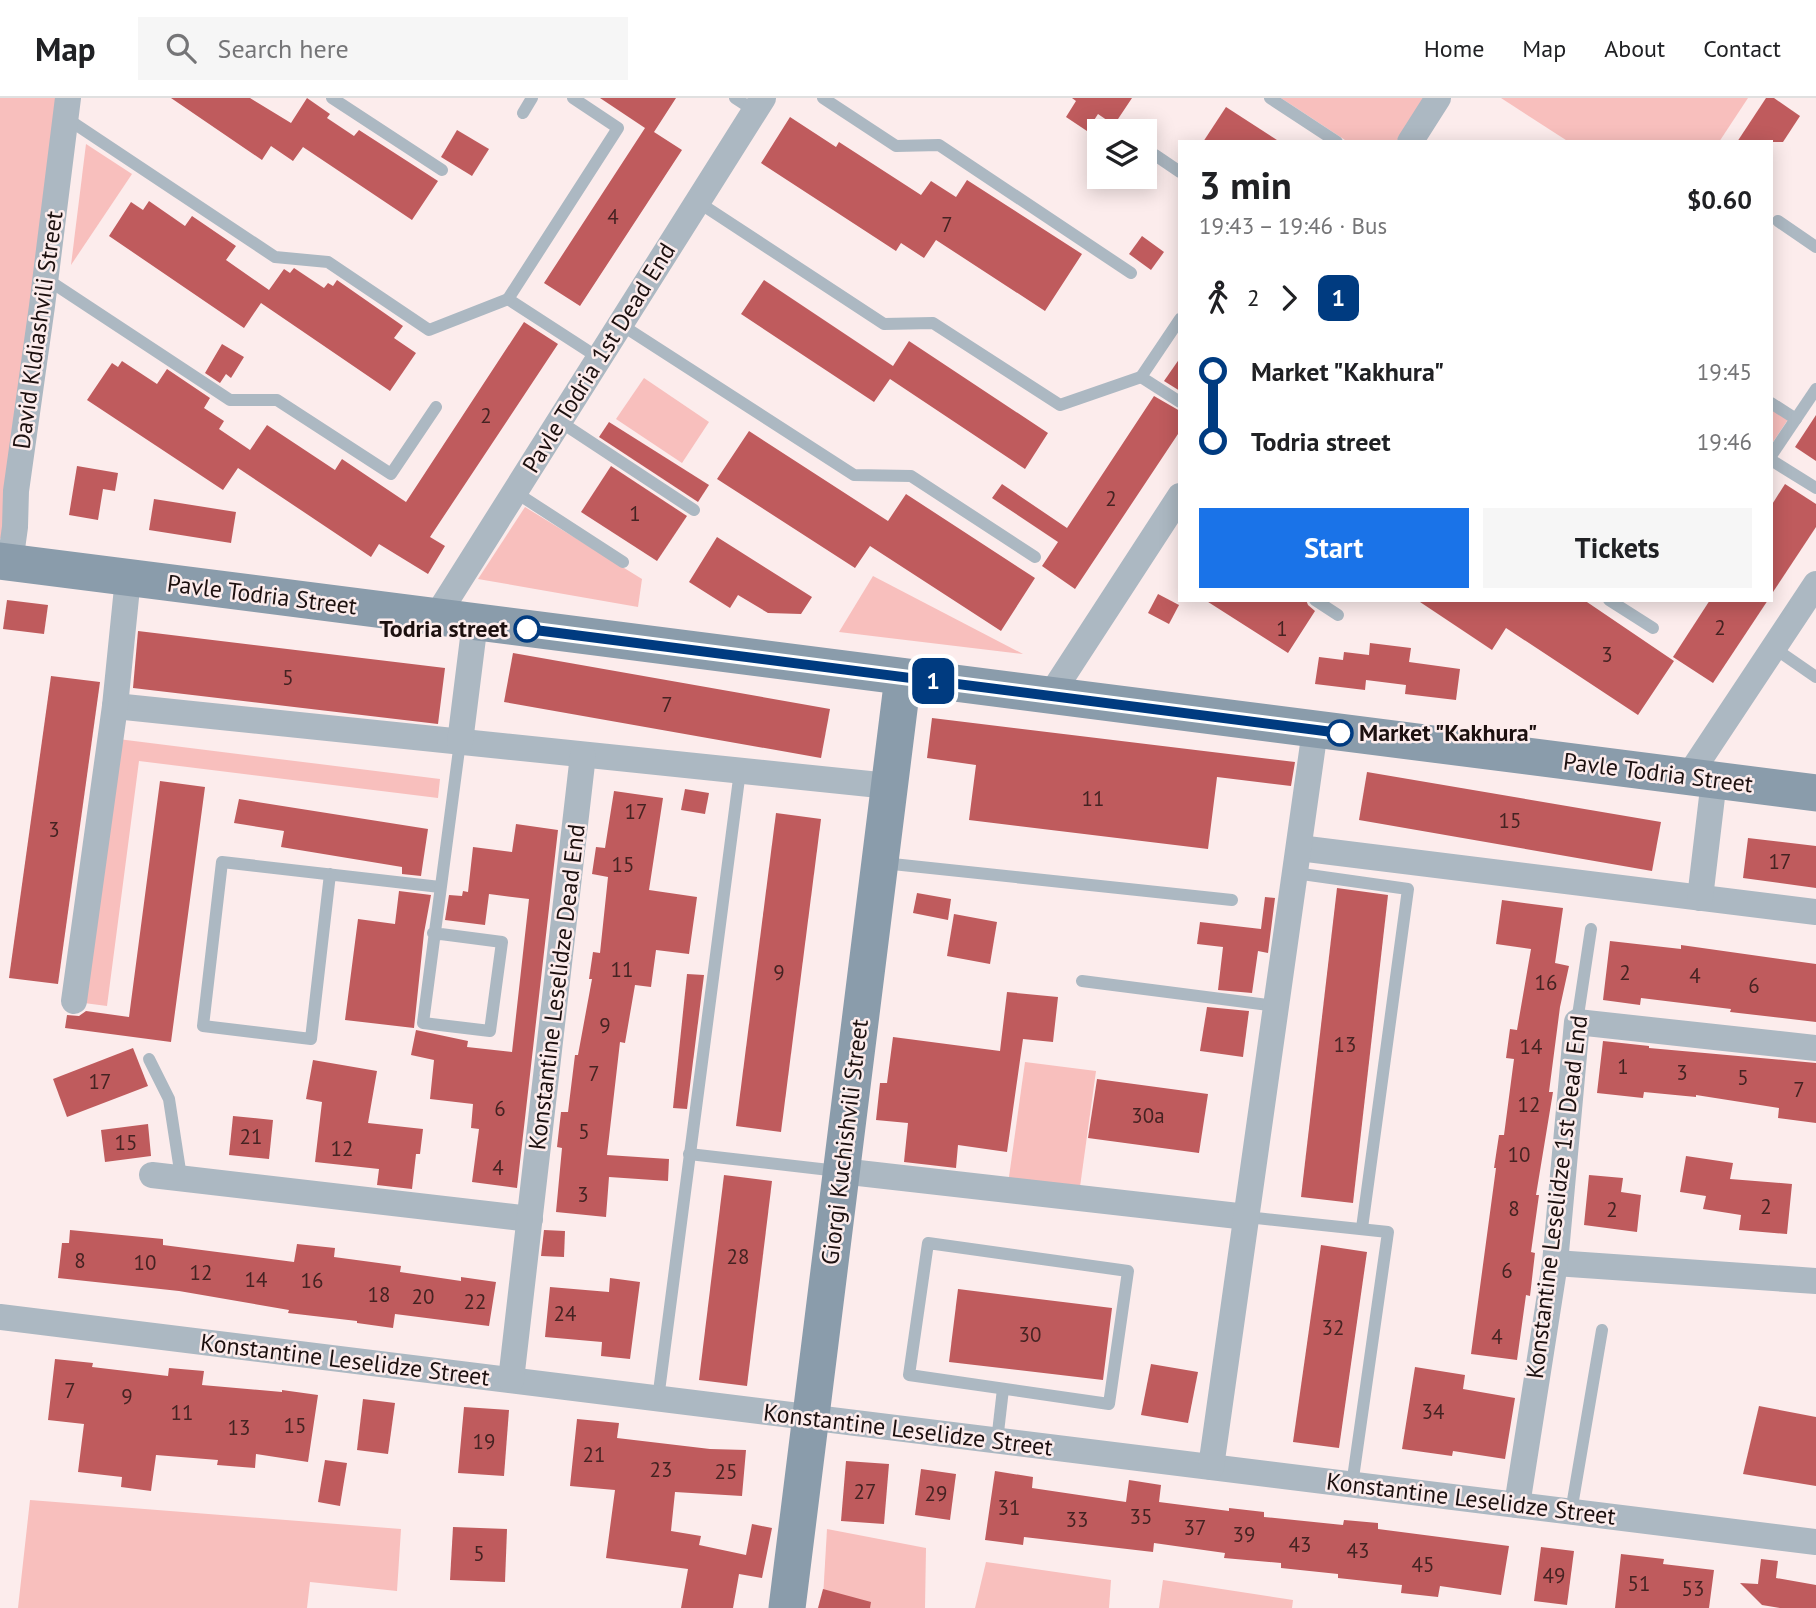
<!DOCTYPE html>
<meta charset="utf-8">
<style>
:root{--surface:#fff;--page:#f6f6f6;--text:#202124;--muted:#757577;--line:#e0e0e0;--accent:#1a73e8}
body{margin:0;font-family:"PT Sans",sans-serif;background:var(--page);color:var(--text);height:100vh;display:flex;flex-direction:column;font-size:26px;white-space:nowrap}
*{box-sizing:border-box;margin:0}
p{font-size:23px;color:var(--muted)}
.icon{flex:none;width:38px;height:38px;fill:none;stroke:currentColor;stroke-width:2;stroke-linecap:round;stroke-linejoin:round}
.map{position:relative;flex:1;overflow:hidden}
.sheet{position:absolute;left:1178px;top:42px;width:595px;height:462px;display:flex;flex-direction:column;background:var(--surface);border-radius:0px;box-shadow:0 4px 18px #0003}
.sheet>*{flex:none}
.badge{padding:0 14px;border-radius:10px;font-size:24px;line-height:46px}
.fabs{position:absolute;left:1087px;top:21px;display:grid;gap:14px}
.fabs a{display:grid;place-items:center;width:70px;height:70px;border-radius:0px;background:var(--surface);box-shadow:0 4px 18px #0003;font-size:35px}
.map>.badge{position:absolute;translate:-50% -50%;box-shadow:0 0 0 4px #fff}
.legs{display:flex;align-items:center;gap:10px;height:77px;padding:0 21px;font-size:23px}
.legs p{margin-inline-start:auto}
.summary{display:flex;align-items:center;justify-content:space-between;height:119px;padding:0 21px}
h1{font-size:38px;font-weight:700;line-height:52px}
.primary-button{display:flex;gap:14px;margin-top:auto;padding:14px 21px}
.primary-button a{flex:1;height:80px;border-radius:0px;background:var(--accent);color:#fff;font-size:28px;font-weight:700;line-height:80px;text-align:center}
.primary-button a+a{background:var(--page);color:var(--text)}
ul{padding:0 21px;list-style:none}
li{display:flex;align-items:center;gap:24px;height:70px;font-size:26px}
li i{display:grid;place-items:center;width:10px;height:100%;margin:0 9px;background:currentColor}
li i::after{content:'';width:18px;height:18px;margin:-9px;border:5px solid;border-radius:50%;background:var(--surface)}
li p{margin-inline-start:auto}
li:first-child i{background:linear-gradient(#0000 50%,currentColor 0)}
li:last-child i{background:linear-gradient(currentColor 50%,#0000 0)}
header{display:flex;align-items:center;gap:42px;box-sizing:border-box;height:98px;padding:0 35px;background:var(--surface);border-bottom:2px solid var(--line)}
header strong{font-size:33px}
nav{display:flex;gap:38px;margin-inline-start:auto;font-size:24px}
.search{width:490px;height:63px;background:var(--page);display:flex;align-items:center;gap:18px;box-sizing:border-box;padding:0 24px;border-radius:0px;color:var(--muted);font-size:26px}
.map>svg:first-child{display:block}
</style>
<header>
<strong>Map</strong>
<div class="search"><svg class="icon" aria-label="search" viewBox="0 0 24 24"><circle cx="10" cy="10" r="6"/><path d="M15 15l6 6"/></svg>Search here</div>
<nav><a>Home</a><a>Map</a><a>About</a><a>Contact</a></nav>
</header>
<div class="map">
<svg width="1816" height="1510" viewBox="0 0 1816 1510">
<rect width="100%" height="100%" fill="#fcecec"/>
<g fill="#f8bfbd">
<path d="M0,0H60L6,434L0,441Z"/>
<path d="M1281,0H1424L1396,44H1348Z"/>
<path d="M1501,0H1748L1719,44H1569Z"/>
<path d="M86,46L132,76L71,167Z"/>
<path d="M644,280L709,324L682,365L616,321Z"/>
<path d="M1771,308L1789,320L1771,347Z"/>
<path d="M525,409L642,481L638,509L478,481Z"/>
<path d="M873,478L1023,556L839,534Z"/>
<path d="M118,641L440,681L438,700L139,663L107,908L84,905Z"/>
<path d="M1025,964L1096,973L1079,1096L1008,1086Z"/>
<path d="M30,1402L401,1431L397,1493L310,1484L307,1510H18Z"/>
<path d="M827,1431L926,1450L925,1510H868L823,1500Z"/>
<path d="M986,1464L1111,1482L1109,1510H975Z"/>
<path d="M1163,1482L1293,1502L1292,1510H1159Z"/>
</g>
<g fill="#bf5b5d">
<path d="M171,0H250L291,25L307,0L330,16L327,20L354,38L359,32L438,83L412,122L303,49L293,63L271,48L262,62Z"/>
<path d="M600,0H676L654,34L682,52L580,208L544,185L645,30Z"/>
<path d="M1072,0H1132L1114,27L1098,16L1087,33L1066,19L1076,3Z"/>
<path d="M1766,0H1774L1800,18L1783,44H1737Z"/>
<path d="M1226,9L1280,44H1203Z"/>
<path d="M790,19L836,49L839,44L921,97L931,83L956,99L967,82L1082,156L1045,213L936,142L924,160L901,145L896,153L761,65Z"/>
<path d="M457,32L489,51L472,78L441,59Z"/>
<path d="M149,103L185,128L192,118L236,148L226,162L269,192L284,171L290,175L294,170L324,190L328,185L333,188L337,182L403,228L394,240L416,255L390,293L261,205L244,230L109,138L131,104L143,112Z"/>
<path d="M1142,138L1164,154L1151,172L1129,156Z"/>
<path d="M764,182L893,268L909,243L1048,335L1025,371L890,281L874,304L741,216Z"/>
<path d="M524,224L558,246L430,439L445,448L428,476L379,446L371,459L238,370L223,392L87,302L112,265L118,269L122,263L157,286L167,271L210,300L204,310L224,323L219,331L250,352L267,327L335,372L342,361L406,404Z"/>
<path d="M222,246L244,259L231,280L226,276L220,285L205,275Z"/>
<path d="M1180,260V293L1164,283Z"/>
<path d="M1154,298L1180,313V333L1075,491L1042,468L1058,444L992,400L1002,386L1067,430Z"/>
<path d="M1816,317V363L1795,349Z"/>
<path d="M609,324L709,387L698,404L599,339Z"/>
<path d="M749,333L888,423L906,396L1035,480L1001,533L870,448L855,470L717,381Z"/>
<path d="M77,368L118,375L115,393L103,391L98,422L69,417Z"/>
<path d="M611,368L687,418L657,463L581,414Z"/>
<path d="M1785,386L1816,406V429L1771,497V408Z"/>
<path d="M154,401L236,414L231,445L149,432Z"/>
<path d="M717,439L812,499L801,516L768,515L738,497L730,510L689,484Z"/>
<path d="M1158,496L1179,507L1169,526L1148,515Z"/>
<path d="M7,502L48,507L44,536L3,531Z"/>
<path d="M1205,502H1306L1308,507L1315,513L1288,555Z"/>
<path d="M1417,502H1584L1674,563L1638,617L1506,530L1492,552Z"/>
<path d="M1710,502H1768L1713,585L1673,559Z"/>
<path d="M138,533L445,570L438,626L133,590Z"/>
<path d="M1370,545L1411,550L1409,564L1460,571L1456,602L1405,596L1406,587L1366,582L1365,592L1315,586L1319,559L1343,562L1344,554L1369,557Z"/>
<path d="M513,555L830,611L821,660L504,604Z"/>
<path d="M51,578L100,584L58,886L9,880Z"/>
<path d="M932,620L1295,664L1291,688L1217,679L1208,751L969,722L976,667L927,660Z"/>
<path d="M1367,674L1661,724L1652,773L1359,722Z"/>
<path d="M160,683L205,689L171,944L65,930L67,917L79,918L86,913L129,919Z"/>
<path d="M685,691L709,695L705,716L681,712Z"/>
<path d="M614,693L663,700L649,792L697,799L689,856L656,852L651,889L635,887L625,945L620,944L607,1057L669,1061L668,1083L609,1079L606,1119L556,1114L562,1050L557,1049L561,1014H568L575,957H578L592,881H589L593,854L600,855L608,779L592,776L596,749L605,750Z"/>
<path d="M239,701L428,731L421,778L402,776V769L281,749L284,733L234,725Z"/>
<path d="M776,715L821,721L781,1034L736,1028Z"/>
<path d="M516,726L558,732L517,1090L472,1084L479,1031L471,1030L473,1006L430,1001L434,962L411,957L416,932L468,943L467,949L512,954L529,801L489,796L485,827L445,822L449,797L462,798L463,793L468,794L473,749L512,754Z"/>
<path d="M1748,740L1816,748V790L1743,780Z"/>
<path d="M1337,790L1388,797L1353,1105L1301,1099Z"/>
<path d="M399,793L431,797L424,835L414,930L345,922L358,821L395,826Z"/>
<path d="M917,795L951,801L948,822L913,815Z"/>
<path d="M1265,799L1275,800L1268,855L1258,853L1252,895L1218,892L1223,849L1197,846L1200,824L1261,831Z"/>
<path d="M1502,802L1563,810L1555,865L1569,868L1560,909L1549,994H1553L1536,1097H1539L1531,1154L1535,1155L1530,1198L1526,1197L1517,1262L1471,1256L1496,1070H1494L1499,1037H1504L1514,961L1506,960L1510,931L1517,932L1531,851L1496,846Z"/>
<path d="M954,816L997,824L990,866L947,858Z"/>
<path d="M1610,843L1681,851V847L1816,866V924L1730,914L1731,911L1641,900L1640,907L1603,902Z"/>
<path d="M687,876L704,877L687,1011L673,1010Z"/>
<path d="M1007,894L1058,899L1053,944L1023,941L1007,1054L958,1047L956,1070L904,1064L908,1025L876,1022L880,985H887L893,939L1000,953Z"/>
<path d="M1207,909L1249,913L1243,959L1200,953Z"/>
<path d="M1603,943L1649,948V950L1816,965V1025L1778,1020L1779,1010L1696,997V999L1644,994L1643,1000L1597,995Z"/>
<path d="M133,950L148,988L67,1019L53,981Z"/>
<path d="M313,962L377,973L368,1025L423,1031L420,1056H416L412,1091L377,1087L379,1071L315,1064L322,1004L306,1001Z"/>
<path d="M1097,981L1208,996L1199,1055L1088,1040Z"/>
<path d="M233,1018L273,1022L269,1061L229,1057Z"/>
<path d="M148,1026L151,1058L105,1064L101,1032Z"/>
<path d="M1686,1058L1733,1065L1730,1081L1792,1086L1787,1136L1739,1132L1741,1117L1703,1111L1706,1098L1680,1094Z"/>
<path d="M724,1077L772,1083L747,1288L699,1282Z"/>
<path d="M1589,1077L1623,1080L1621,1094L1641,1097L1637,1134L1584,1127Z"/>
<path d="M70,1132L163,1141V1147L294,1164L297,1146L335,1150L334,1159L401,1168L400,1174L461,1183V1179L496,1184L489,1228L395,1216L393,1230L357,1225V1223L288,1215L289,1212L179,1193L58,1180L62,1145H69Z"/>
<path d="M544,1132L565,1133L564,1159L541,1158Z"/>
<path d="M1321,1147L1367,1154L1339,1350L1293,1344Z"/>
<path d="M610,1180L640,1184L630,1261L601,1258L602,1244L545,1239L550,1189L609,1194Z"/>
<path d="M958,1191L1112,1210L1103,1282L949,1264Z"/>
<path d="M55,1261L93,1265L92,1269L168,1278L169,1270L204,1273L202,1287L282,1294V1292L318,1297L308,1364L256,1356L255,1370L217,1367L218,1362L156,1357L151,1393L121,1389L122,1379L78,1374L84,1326L48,1322Z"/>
<path d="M1151,1266L1198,1274L1188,1325L1141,1317Z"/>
<path d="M1415,1269L1465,1277L1463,1291L1515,1300L1505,1361L1453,1353L1452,1358L1402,1351Z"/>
<path d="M363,1301L395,1305L388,1356L357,1352Z"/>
<path d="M1759,1308L1816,1319V1388L1743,1376Z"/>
<path d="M464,1309L509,1312L504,1378L458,1375Z"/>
<path d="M577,1321L619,1325L617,1340L710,1351L746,1352L742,1398L675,1394L671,1433L701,1438L699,1447L746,1457L752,1426L772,1430L762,1480L739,1476L733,1510H681L688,1471L606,1460L615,1392L570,1388Z"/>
<path d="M325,1362L347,1365L340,1408L318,1404Z"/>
<path d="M846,1363L889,1366L884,1426L841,1423Z"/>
<path d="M921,1371L956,1376L950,1422L915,1417Z"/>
<path d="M995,1373L1033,1379L1032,1390L1126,1404L1129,1382L1161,1387L1159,1404L1229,1413V1410L1264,1414V1419L1343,1427L1344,1422L1378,1425V1431L1509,1448L1501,1497L1440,1488L1438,1499L1401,1495L1402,1487L1338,1480V1476L1281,1470V1465L1224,1460L1225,1455L1154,1445L1153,1454L1024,1439L1023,1447L985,1442Z"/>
<path d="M453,1429L507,1431L505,1484L450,1482Z"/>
<path d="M1541,1449L1574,1453L1567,1507L1534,1503Z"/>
<path d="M1621,1456L1664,1461L1663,1466L1714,1472L1709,1510H1615Z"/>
<path d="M1761,1461L1778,1463L1776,1480L1816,1487V1510H1780L1762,1507L1740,1485L1758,1486Z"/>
<path d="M823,1491L871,1504L870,1510H818Z"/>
</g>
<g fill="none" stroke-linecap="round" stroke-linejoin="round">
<g stroke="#acb8c2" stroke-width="12">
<path d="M332,0L442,72"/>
<path d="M573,0L618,30L508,201L599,260"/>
<path d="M735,0L755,13"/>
<path d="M823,0L896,48L939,47L1131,175"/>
<path d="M1270,0L1337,44"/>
<path d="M523,15L532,0"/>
<path d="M66,20L275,159L328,164L429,232L508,201"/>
<path d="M1155,57L1180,74"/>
<path d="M698,104L884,226L933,225L1060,307L1141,279"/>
<path d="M1778,123L1816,149"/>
<path d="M45,180L230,302H277L391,376L436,309"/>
<path d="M1180,221L1141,279L1180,304"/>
<path d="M620,226L854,377L911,378L1035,459"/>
<path d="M1771,305L1796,321"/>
<path d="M559,323L694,412"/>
<path d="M1771,358L1816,291"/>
<path d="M1771,362L1816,390"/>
<path d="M515,394L623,464"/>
<path d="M1315,502L1338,517"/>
<path d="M1609,502L1653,530"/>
<path d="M1774,550L1816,579"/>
<path d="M883,765L1232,802"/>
<path d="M1295,775L1408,791L1362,1130"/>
<path d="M330,776L311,941L203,928L222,764L440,789"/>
<path d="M433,835L502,844L490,933L423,925L460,644"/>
<path d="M1082,883L1276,908"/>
<path d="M1577,924L1591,831"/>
<path d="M149,961L169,1001L181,1079"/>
<path d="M689,1056L838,1073"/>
<path d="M1247,1119L1388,1134L1352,1387"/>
<path d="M928,1145L1128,1173L1109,1306L909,1277Z"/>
<path d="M658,1301L740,673"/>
<path d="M997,1343L1003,1291"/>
<path d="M1571,1414L1602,1232"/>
</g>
<g stroke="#acb8c2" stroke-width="26">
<path d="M1410,44L1438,0"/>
<path d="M10,465L15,429L16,393L42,208L68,0"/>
<path d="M436,519L763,0"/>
<path d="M1050,598L1180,398"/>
<path d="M115,608L889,688"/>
<path d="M460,644L475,524"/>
<path d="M1688,679L1816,486"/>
<path d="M1299,750L1816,814"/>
<path d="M1700,800L1714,682"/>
<path d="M74,903L115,608L128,480"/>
<path d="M841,1073L1247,1119"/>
<path d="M152,1077L530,1121"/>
<path d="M1555,1165L1816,1183"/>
<path d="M0,1219L1816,1444"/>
<path d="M511,1282L583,657"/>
<path d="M1211,1369L1315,632"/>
<path d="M1517,1407L1555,1165L1577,924L1816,950"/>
</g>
<g stroke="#8a9cab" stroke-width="37">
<path d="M0,463L1816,695"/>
<path d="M787,1510L903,579"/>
</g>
</g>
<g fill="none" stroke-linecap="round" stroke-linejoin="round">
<g stroke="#fff" stroke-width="16">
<path id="line-1" d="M527,531L1340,635"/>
</g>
<use href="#line-1" stroke="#003b80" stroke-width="10"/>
</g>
<g fill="#fff" stroke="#003b80" stroke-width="3.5">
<circle cx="527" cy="531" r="12"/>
<circle cx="1340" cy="635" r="12"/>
</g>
<g text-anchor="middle" stroke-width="5" stroke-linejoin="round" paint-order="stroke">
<g font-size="21" fill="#452322">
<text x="613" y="126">4</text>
<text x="947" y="134">7</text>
<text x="486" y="325">2</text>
<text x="1111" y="408">2</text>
<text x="635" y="423">1</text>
<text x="1720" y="537">2</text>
<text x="1282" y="538">1</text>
<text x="1607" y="564">3</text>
<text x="288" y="587">5</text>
<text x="667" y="614">7</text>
<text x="1093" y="708">11</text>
<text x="636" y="721">17</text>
<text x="1510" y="730">15</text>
<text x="54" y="739">3</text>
<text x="1780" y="771">17</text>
<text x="623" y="774">15</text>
<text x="622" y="879">11</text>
<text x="779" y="882">9</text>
<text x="1625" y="882">2</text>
<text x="1695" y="885">4</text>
<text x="1546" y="892">16</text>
<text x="1754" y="895">6</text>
<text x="605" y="935">9</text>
<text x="1345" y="954">13</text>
<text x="1531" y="956">14</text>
<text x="1623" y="976">1</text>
<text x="1682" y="982">3</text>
<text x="594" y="983">7</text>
<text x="1743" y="987">5</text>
<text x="100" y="991">17</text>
<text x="1799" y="999">7</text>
<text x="1529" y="1014">12</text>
<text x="500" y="1018">6</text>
<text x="1148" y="1025">30a</text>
<text x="584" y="1041">5</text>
<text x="251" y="1046">21</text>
<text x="126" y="1052">15</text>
<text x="342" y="1058">12</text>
<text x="1519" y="1064">10</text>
<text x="498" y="1077">4</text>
<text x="583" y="1104">3</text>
<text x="1766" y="1116">2</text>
<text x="1514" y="1118">8</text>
<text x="1612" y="1119">2</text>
<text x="738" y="1166">28</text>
<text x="80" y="1170">8</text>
<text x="145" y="1172">10</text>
<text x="1507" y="1180">6</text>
<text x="201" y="1182">12</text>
<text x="256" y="1189">14</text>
<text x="312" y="1190">16</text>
<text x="379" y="1204">18</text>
<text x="423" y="1206">20</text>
<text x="475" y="1211">22</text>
<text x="565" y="1223">24</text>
<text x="1333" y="1237">32</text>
<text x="1030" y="1244">30</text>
<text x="1497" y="1246">4</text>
<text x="70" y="1300">7</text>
<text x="127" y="1306">9</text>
<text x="1433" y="1321">34</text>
<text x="182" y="1322">11</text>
<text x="295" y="1335">15</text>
<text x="239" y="1337">13</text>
<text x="484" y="1351">19</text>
<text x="594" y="1364">21</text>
<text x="661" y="1379">23</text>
<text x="726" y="1381">25</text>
<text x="865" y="1401">27</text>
<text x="936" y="1403">29</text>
<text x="1009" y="1417">31</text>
<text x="1141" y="1426">35</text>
<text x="1077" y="1429">33</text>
<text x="1195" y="1437">37</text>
<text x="1244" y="1444">39</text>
<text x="1300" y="1454">43</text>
<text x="1358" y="1460">43</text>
<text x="479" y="1463">5</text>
<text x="1423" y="1474">45</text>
<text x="1554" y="1485">49</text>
<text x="1639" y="1493">51</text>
<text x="1693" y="1498">53</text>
</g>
<g font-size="24" fill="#1c100f" stroke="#fcecec">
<text transform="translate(38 232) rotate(-82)" y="8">David Kldiashvili Street</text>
<text transform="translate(599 260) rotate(-58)" y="8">Pavle Todria 1st Dead End</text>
<text transform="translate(262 497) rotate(7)" y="8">Pavle Todria Street</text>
<text transform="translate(1658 675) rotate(7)" y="8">Pavle Todria Street</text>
<text transform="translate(557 889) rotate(-83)" y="8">Konstantine Leselidze Dead End</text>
<text transform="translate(845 1044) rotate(-83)" y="8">Giorgi Kuchishvili Street</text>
<text transform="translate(1557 1099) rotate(-83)" y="8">Konstantine Leselidze 1st Dead End</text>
<text transform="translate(345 1262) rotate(7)" y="8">Konstantine Leselidze Street</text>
<text transform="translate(908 1332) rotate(7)" y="8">Konstantine Leselidze Street</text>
<text transform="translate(1471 1401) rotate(7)" y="8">Konstantine Leselidze Street</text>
</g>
<g font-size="24" font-weight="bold" fill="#1c100f" stroke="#fcecec" text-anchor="end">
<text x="508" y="539">Todria street</text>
<text x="1359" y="643" text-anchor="start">Market "Kakhura"</text>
</g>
</g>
</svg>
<div class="fabs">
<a><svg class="icon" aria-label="layers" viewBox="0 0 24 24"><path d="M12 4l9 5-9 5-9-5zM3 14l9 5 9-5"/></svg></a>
</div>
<b class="badge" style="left:933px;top:583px;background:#003b80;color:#fff">1</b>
<section class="sheet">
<div class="summary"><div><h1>3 min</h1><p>19:43 – 19:46 · Bus</p></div><b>$0.60</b></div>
<div class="legs"><svg class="icon" aria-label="walk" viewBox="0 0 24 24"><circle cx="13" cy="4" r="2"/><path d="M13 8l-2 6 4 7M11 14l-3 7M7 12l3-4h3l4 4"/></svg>2<svg class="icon" aria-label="forward" viewBox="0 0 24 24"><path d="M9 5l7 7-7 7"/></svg><b class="badge" style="background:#003b80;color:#fff">1</b></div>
<ul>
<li><i style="color:#003b80"></i><b>Market &quot;Kakhura&quot;</b><p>19:45</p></li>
<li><i style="color:#003b80"></i><b>Todria street</b><p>19:46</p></li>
</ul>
<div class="primary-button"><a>Start</a><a>Tickets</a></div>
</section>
</div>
